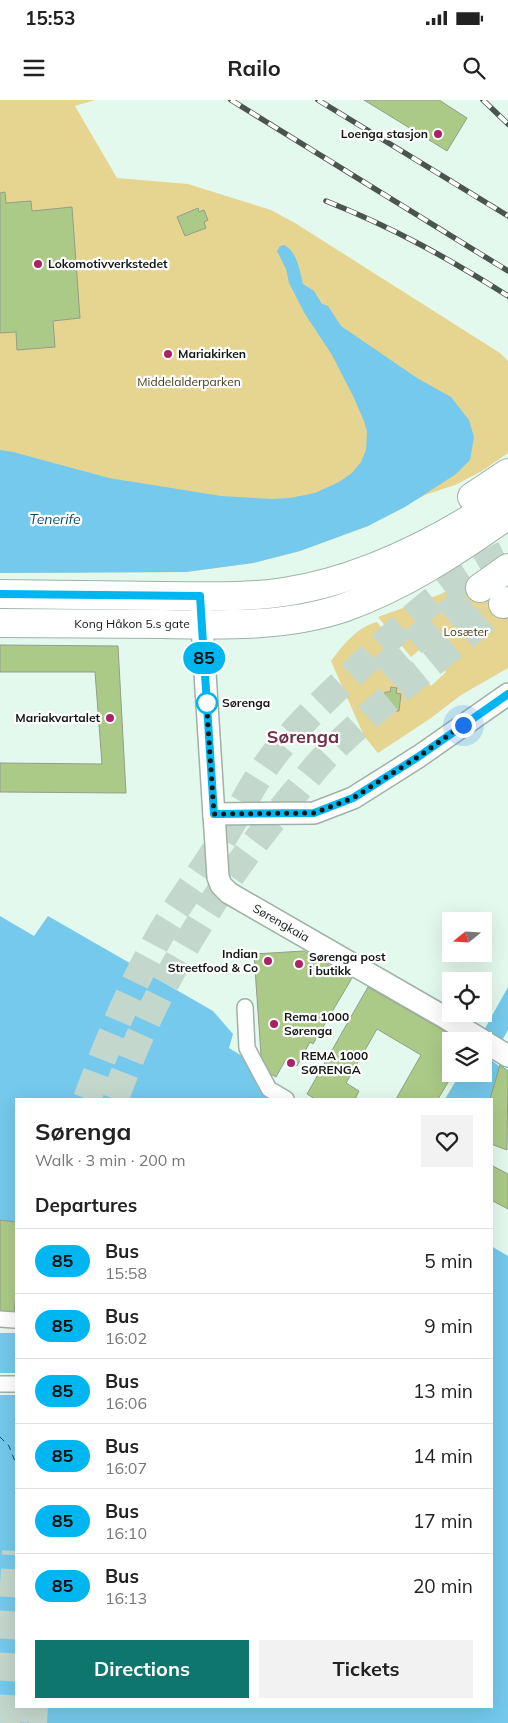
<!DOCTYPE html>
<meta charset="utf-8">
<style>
:root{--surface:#fff;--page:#f2f2f2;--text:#222;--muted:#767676;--line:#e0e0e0;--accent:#0f766e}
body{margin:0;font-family:Mulish,sans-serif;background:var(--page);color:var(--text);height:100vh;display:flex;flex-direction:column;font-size:19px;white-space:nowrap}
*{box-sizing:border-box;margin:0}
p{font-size:16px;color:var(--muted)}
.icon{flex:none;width:28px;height:28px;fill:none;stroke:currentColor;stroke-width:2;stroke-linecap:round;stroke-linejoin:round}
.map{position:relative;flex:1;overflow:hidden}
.drawer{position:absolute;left:15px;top:998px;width:478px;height:610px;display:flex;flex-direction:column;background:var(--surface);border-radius:0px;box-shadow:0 5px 20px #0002}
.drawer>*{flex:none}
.badge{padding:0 10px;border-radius:16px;font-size:18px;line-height:32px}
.needle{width:32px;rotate:252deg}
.controls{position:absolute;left:442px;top:812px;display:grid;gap:10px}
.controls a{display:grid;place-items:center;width:50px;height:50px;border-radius:0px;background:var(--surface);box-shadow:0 5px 20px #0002;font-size:25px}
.you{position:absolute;width:25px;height:25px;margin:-12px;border:4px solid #fff;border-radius:50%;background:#1a73e8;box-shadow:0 0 0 8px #1a73e833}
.map>.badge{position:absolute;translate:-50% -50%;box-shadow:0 0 0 2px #fff}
h2{padding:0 20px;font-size:19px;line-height:45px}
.round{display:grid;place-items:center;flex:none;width:52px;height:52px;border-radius:0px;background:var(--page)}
.headline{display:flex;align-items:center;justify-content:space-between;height:85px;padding:0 20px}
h1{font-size:24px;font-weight:700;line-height:38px}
.primary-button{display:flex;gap:10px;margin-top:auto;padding:10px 20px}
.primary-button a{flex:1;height:58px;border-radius:0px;background:var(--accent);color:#fff;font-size:20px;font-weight:700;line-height:58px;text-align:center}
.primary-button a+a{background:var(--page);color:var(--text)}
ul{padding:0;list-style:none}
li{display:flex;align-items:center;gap:15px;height:65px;padding:0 20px;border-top:1px solid var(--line)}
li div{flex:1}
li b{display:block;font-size:19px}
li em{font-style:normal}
li .badge{min-width:55px;font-weight:700;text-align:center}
.status{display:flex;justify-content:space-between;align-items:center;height:35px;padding:0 25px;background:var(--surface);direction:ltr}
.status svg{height:14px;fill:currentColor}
header{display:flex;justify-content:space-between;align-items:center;height:65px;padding:0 20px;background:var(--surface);font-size:22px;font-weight:700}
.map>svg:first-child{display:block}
</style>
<div class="status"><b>15:53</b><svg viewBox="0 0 49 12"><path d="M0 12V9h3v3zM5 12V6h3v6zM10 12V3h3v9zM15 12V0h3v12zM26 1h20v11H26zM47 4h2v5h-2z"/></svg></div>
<header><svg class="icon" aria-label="menu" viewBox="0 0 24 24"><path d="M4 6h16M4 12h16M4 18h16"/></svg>Railo<svg class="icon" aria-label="search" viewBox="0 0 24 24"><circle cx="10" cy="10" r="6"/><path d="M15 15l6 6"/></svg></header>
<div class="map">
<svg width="508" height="1623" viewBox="0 0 508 1623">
<rect width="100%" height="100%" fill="#e4f9ed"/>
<g fill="#e6d591">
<path d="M0,0H95L75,6L117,78L188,84L271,110L295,123L500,253L508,261V353L482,371L455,385L425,395L368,426L300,451L253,463L186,472L0,473Z"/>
<path d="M465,480L508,510V568L461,595L431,618L378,653L364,636L331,561C343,545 357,527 377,522L427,584L429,583L431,586L446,572L424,546L411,557L378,517L441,494Z"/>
</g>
<g fill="#74c9ec">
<path d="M284,145C297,151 300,172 303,184L314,191L322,204L328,206L341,226L417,278L451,297L469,320L474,337L470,360L456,374L405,407L368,426L300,451L253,463L186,472L0,473V350L13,352L109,378L221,396L272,399L290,398L315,393L339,382L352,373L361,362L366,350L367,332L364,321L353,296L332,255L305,214L289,183L286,169L277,151L280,146Z"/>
<path d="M0,816L34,836L48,816L213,911L233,934L229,948L249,960L256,968L260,989L276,999H16V1122L0,1120Z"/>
<path d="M508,887V930L491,960L500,967L490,999H445L460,974H484V941H478Z"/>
<path d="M491,1146L508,1156V1623H0V1295H16V1606H491Z"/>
<rect x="0" y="1233" width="16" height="40"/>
</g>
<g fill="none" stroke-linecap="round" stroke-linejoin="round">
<g stroke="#044f67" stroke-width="1" stroke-dasharray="6 5" stroke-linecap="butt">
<path d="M0,1337L9,1346L16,1364"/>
<path d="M28,1623L29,1606"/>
</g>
</g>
<g fill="#abca87" stroke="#949d8b">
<path d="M364,0H439L467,18L447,51Z"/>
<path d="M5,92L6,103L31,101L32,111L72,107L80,218L53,221L55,247L17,250L16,232L0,233V93Z"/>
<path d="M198,108L199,112L204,110L208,120L204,122L206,128L185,136L177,117Z"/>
<path d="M0,545L118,546L126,693L0,692V663L102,664L95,572H0Z"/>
<path d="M391,587L397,588L396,593L401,594L399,611H387L388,609L383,608L385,592H390Z"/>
<path d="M304,851L352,878L313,944L310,942L297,966L286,959L276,977L262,969L254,854Z"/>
<path d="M368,887L462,941H451V974H453L438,999H396L421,955L377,929L346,983L359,991L355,999H315L307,994Z"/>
<path d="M500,965L508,971L507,1050L491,1044L490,999Z"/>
<path d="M491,1065L508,1074V1109L491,1100Z"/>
<path d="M0,1120L16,1122V1192L14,1213H0Z"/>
</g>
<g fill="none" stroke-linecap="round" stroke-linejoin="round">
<g stroke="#c4d7cd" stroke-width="28" stroke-dasharray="28 14" stroke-linecap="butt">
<path d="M381,570L407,547L480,488"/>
<path d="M87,999C106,947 127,895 154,846C174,808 201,775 223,738C241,709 255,678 277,651C305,617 338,587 370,557C412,516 455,478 508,453"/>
<path d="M115,999C153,890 215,788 289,700C302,685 314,668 328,654C383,600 445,554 503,504"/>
<path d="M6,1623L16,1451"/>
<path d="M33,1623L34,1606"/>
</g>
<g stroke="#9eb2a7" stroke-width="18">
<g id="street">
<path d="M245,907L247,948L269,989L286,999"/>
<path d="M0,1219L14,1220"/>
<path d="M0,1284H16"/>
</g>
</g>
<g stroke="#9eb2a7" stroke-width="24">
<g id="secondary">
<path d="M201,509L214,716"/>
<path d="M214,714L218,777L221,785L229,793L446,918L508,956"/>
<path d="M214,714L314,713L353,698L418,657L508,594"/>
</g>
</g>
<g stroke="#9eb2a7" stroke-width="30">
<g id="highway">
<path d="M472,397L508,373"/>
<path d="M480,488L508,468"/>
<path d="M0,494C54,495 109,495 163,496C202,496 246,498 284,492C365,480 441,440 508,395"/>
<path d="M503,504L508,501"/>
<path d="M0,523C54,523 109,524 163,524C223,525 286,527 343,508C403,487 457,451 508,415"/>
</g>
</g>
<use href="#street" stroke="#fff" stroke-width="15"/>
<use href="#secondary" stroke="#fff" stroke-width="21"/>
<use href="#highway" stroke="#fff" stroke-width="28"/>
<g stroke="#4a554f" stroke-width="5.5">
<g id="rail">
<path d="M231,0L508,171"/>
<path d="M318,0L508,116"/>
<path d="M483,0L508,24"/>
<path d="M326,101C392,127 448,158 508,196"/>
</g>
</g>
<use href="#rail" stroke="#fff" stroke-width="4" stroke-dasharray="11" stroke-linecap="butt"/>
</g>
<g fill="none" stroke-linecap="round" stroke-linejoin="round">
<g stroke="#fff" stroke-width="11">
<path id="line" d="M0,494L200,496L214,714L314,713L353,698L418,657L508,594"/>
</g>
<use href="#line" stroke="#00b6f1" stroke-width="8"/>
<path stroke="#111915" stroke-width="5" stroke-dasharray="0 9" d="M207,603L206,596L214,714L314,713L353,698L418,657L463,625"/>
</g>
<g fill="#ac2265" stroke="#fff" stroke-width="2">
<circle cx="438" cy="34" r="5"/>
<circle cx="38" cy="164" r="5"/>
<circle cx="168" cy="254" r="5"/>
<circle cx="110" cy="618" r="5"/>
<circle cx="268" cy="861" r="5"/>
<circle cx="299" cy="864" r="5"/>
<circle cx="274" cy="924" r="5"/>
<circle cx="291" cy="963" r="5"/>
</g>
<circle fill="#fff" stroke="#00b6f1" stroke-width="2.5" cx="207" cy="603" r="10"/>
<g text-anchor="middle" stroke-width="4.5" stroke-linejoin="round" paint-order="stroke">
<g font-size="12" font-weight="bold" fill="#111915" stroke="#fff" text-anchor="start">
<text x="428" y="38" text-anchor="end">Loenga stasjon</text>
<text x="48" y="168">Lokomotivverkstedet</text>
<text x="178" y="258">Mariakirken</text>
<text x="100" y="622" text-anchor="end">Mariakvartalet</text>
<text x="258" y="858" text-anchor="end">Indian<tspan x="258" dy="14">Streetfood &amp; Co</tspan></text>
<text x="309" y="861">Sørenga post<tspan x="309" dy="14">i butikk</tspan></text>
<text x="284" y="921">Rema 1000<tspan x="284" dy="14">Sørenga</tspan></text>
<text x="301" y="960">REMA 1000<tspan x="301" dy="14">SØRENGA</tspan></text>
</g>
<g font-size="12" fill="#443c1b" stroke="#fff">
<text x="189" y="286">Middelalderparken</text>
<text x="466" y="536">Losæter</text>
</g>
<g font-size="12" fill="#111915" stroke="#fff">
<text x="132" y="528">Kong Håkon 5.s gate</text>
<text transform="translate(281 823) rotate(30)" y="4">Sørengkaia</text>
</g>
<g font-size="12" font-weight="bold" fill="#111915" stroke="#fff" text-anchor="start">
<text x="222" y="607">Sørenga</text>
</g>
<g font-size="14" font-style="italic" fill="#044f67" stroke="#fff">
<text x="55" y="424">Tenerife</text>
</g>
<g font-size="18" font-weight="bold" fill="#712e49" stroke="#fff">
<text x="303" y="643">Sørenga</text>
</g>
</g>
</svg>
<div class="controls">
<a><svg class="needle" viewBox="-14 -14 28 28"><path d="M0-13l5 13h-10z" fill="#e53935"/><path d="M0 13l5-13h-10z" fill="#767676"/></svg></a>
<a><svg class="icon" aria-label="locate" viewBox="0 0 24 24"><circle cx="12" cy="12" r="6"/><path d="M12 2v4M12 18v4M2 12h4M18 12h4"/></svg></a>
<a><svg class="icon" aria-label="layers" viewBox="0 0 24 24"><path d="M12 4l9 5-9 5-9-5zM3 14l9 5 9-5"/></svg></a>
</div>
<div class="you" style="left:463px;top:625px"></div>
<b class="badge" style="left:204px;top:558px;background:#00b6f1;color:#111">85</b>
<section class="drawer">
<div class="headline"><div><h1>Sørenga</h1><p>Walk · 3 min · 200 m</p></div><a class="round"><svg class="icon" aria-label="heart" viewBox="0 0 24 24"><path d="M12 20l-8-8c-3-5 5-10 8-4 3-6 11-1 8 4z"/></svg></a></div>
<h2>Departures</h2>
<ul>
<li><span class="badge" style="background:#00b6f1;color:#111">85</span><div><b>Bus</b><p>15:58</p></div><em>5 min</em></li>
<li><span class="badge" style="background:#00b6f1;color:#111">85</span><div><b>Bus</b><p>16:02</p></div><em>9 min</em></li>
<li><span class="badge" style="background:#00b6f1;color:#111">85</span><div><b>Bus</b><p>16:06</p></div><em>13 min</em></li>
<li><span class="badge" style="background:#00b6f1;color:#111">85</span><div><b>Bus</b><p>16:07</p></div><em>14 min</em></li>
<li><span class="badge" style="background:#00b6f1;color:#111">85</span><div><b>Bus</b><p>16:10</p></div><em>17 min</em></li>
<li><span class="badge" style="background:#00b6f1;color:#111">85</span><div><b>Bus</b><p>16:13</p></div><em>20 min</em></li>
</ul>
<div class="primary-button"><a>Directions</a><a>Tickets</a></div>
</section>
</div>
